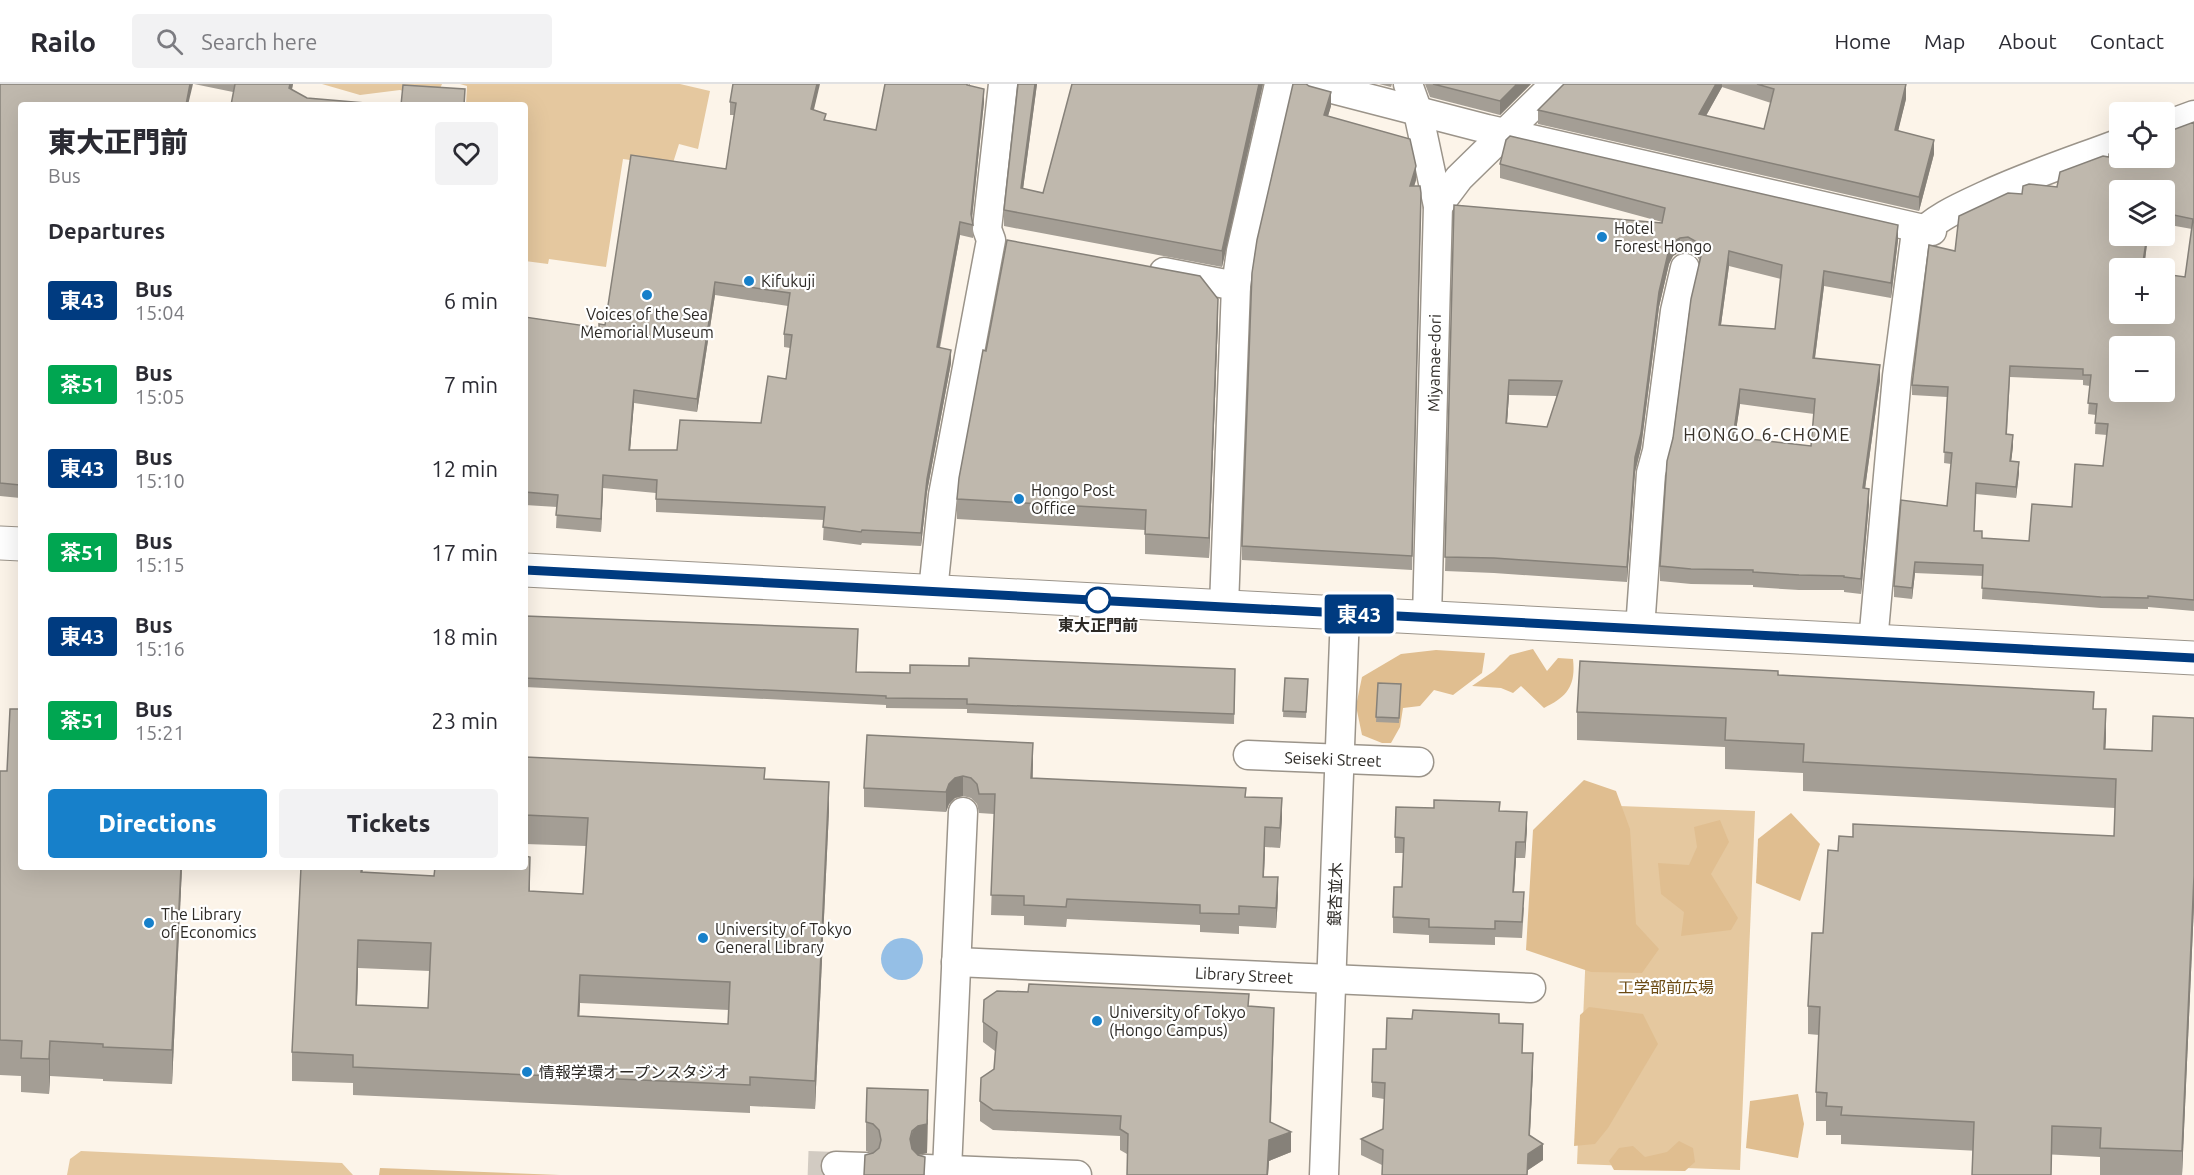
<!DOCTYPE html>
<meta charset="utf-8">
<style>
:root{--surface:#fff;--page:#f2f2f3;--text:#2b2b33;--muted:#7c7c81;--line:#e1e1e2;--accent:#1780ca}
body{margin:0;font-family:Ubuntu,"Noto Sans JP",sans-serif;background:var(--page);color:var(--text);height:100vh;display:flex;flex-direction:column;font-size:22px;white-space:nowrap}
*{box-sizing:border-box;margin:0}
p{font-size:20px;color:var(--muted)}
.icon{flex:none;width:33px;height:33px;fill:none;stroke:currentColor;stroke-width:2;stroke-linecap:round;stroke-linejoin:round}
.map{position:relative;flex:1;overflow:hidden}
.drawer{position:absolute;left:18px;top:18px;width:510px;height:768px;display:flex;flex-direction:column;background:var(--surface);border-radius:6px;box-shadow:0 6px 24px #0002}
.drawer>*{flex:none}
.badge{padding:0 12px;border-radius:4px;font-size:21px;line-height:39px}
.tools{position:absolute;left:2109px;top:18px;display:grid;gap:12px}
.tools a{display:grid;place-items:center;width:66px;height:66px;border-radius:6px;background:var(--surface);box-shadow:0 6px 24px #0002;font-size:30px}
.map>.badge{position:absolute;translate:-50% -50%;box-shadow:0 0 0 3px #fff}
h2{padding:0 30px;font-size:22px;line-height:54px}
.round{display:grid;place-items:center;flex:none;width:63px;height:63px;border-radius:6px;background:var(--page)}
.overview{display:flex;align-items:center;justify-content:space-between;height:102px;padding:0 30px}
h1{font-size:28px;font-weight:800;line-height:45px}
.primary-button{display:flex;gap:12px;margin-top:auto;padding:12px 30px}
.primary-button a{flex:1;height:69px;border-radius:6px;background:var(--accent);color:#fff;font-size:24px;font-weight:800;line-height:69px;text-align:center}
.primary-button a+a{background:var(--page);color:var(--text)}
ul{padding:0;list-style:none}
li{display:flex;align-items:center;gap:18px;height:84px;padding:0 30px}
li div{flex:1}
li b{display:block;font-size:22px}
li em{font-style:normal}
li .badge{min-width:66px;font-weight:700;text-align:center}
header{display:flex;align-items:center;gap:36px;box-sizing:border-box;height:84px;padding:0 30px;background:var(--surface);border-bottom:2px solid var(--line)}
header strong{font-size:28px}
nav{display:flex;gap:33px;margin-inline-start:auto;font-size:21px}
.search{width:420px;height:54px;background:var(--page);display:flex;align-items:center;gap:15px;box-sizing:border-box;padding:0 21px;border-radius:6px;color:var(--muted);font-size:22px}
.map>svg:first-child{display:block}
</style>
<header>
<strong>Railo</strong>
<div class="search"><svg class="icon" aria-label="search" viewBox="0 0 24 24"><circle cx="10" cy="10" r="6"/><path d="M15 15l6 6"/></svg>Search here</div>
<nav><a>Home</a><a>Map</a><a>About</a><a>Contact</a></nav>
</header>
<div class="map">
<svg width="2194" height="1091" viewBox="0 0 2194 1091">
<rect width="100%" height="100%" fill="#fcf4e9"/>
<g fill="#e5c89f">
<path d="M322,0H442L437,12L425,14L400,6L360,11Z"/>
<path d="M460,0H680L710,7L698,65L679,60L672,82L623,75L606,183L549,175L548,180L525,177V21H466L467,2Z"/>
<path d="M1592,721L1755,727L1740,1086L1577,1080Z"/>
<path d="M81,1067L342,1079L353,1091H67L70,1075Z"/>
</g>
<g fill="#e0be90">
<path d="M1533,565L1547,587L1558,574L1573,575C1576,602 1567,613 1544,624L1521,602L1513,609L1501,604L1472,602L1494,587L1510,571Z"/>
<path d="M1436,566L1485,569L1482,589L1453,611L1434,606L1420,622L1403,624L1400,643L1391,659H1382L1362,651L1356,622L1362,593L1401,570Z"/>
<path d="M1584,696L1616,707L1630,745L1636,840L1659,865L1642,889L1591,888L1526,866L1533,746Z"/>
<path d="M1791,729L1820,760L1800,817L1756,799L1758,755Z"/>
<path d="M1720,736L1729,758L1711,790L1738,834L1731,846L1681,852L1684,828L1661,810L1658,779L1689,781L1697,763L1694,743Z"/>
<path d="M1589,923L1643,930L1658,960L1608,1044L1595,1060L1574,1062L1580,931Z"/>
<path d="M1798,1010L1804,1040L1798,1074L1746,1064L1750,1017Z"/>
<path d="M1679,1057L1693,1064L1695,1078L1685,1087L1614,1086L1609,1077L1619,1064L1633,1062L1645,1073L1667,1068Z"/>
<path d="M380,1084L560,1091H379Z"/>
</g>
<circle fill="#95bfe6" cx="902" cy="875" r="21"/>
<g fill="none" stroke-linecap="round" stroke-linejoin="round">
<path stroke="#d2cbc2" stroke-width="28" stroke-dasharray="28 14" stroke-linecap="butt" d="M808,1081L836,1082"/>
<g stroke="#9b948a" stroke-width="31">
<g id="street">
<path d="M1313,0L1487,45L1932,147"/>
<path d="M1408,0L1418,28L1438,122L1427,533"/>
<path d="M2164,42L2194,31"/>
<path d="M1438,122L1459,94L1555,0"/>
<path d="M1164,188L1236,202"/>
<path d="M933,507L943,411L991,156L987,145L1003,0"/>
<path d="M1224,522L1236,202L1241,167L1279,0"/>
<path d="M1640,545L1651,389L1657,367L1675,227L1685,184"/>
<path d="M1873,558L1897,292L1915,155C1934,134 1960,123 1986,111C2029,91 2075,76 2120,59"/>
<path d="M1248,671L1419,678"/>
<path d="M956,878L1531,904"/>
<path d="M836,1082L865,1083"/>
<path d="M926,1085L1077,1091"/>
<path d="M947,1086L963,728"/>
<path d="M1324,1091L1345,529"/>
</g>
</g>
<g stroke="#9b948a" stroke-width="35">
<g id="highway">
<path d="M0,459L21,460"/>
<path d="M525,486L2194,574"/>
</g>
</g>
<use href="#street" stroke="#fff" stroke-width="28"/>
<use href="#highway" stroke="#fff" stroke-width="33"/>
</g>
<g fill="#a49e95" fill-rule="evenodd">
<path d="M0,0L188,21H21V413L20,414L0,412Z"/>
<path d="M194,0H293L292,6L233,8Z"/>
<path d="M970,0V2L984,18L972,135L973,141V154L960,151L940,264L951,279L927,408L921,462L862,459L861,461L823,456L824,436L656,428V409L603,404L601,448L556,444L557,423L525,421V233L599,244L605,241L726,85L734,31H730V18L814,26L826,36L876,46ZM715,211L788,222L784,250V263L790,264L786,295L761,339L677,366H630L634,319L697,328Z"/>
<path d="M1018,0H1037L1023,105L1043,109L1263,0L1222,183L1004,142V126Z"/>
<path d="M1293,0L1331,22L1328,32L1416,96L1414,102L1421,123L1412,486L1242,476V462Z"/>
<path d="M1379,0H1392L1391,3Z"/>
<path d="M1425,0H1531L1500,31L1430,13Z"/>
<path d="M1564,0H1904L1906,15L1898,46L1934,70L1919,127L1538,40V26ZM1722,3L1771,19L1764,45L1706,32Z"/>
<path d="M2194,38V527L2148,523V525L2101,524L1982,515L1983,492L1915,489L1912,515L1894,513V502L1947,422L1951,380L1944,379L1947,313L1912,311V301L1955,167L2022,110L2057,103L2109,73L2164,74L2170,47ZM2164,106V140L2192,145L2185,193L2120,184H2144L2148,152H2120ZM2010,293L2083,296V301L2090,302L2088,330L2096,331L2095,350L2107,351L2103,382L2072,423L2029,457L1982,454L1974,447L1976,410L2016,414L2019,389L2011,377L2013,362L2007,350Z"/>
<path d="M1500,80L1898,156L1891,214L1824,202L1815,274L1880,296L1865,405L1869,420L1861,510L1844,508V506H1799L1753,503V501L1691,500L1660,497V482L1673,354L1700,178L1697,172L1688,168H1680L1673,172L1669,180L1659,223L1641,364L1635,388L1627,498L1494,489L1445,487L1454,121L1662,139V138L1500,94ZM1729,182L1781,195L1775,245L1721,241ZM1509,311L1557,312L1547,343L1507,339ZM1740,320L1814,330L1811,362L1735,353Z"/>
<path d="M1218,235L1209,474L1145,470V446L957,435V415L986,267Z"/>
<path d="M525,532L857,588L1235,595L1234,640L967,629V625L886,624V621L525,603Z"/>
<path d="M1778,591L2094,625L2106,654L2105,665L2152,667L2194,634V821L2182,1091H2100V1073L1841,1060V1051H1826V1037H1816V1008L1819,951L1808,950V922L1823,849L1838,767L1853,753L2114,752L2115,724L1803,707V689L1725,685V663L1577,656V628Z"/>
<path d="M1285,594L1308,595L1306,634L1283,633Z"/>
<path d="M1378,599L1401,600L1399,639L1376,638Z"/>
<path d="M525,673L765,695L829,726L815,1025L750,1022V1029L353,1011V999L292,997V968L301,783H363V788L530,807L583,810L586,762L525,760ZM358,884L430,887L428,924L357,921ZM580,919L729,926L728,940L579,932Z"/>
<path d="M1033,679V694L1246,713L1282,734L1280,764L1265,763L1264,793L1278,813L1276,844L1239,842V850L1200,848V841L1067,835L1066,843L1024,841V832L991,831L994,730L979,729L977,720L971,714L963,712L955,714L949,720L946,728L864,723V704Z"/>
<path d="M0,687L182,783L172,1000L103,997V995L50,992L49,1010L21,1008V992L0,991Z"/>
<path d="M1500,727L1527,744L1525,774H1516L1514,808L1524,824L1522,854L1495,853V861L1429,859V851L1393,849V833L1402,803L1403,769H1395V753Z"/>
<path d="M1249,922L1274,944L1271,1038L1291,1068L1269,1077L1268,1091H1127V1070L1120,1066V1052L993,1046L980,1037V1017L994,985L995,967L983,958V938Z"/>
<path d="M1499,939L1522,969L1533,985L1530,1052L1543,1076L1528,1086L1382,1081L1361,1071V1055L1383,1045L1384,1015L1372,1013V998L1386,965Z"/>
<path d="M928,1035L927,1069L918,1071L925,1091L866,1067V1038Z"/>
</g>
<g fill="#868179">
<path d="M190,0H193L188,21H186Z"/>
<path d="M290,0H293L289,17V4Z"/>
<path d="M817,0H820L811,38V25Z"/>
<path d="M1035,0H1037L1021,120V104Z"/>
<path d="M1259,0H1263L1222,183V167Z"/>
<path d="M1517,0H1531L1500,31V17Z"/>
<path d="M1716,0H1722V3L1699,44V30Z"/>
<path d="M1906,0V15L1895,60V46Z"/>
<path d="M984,5V18L971,143V130Z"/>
<path d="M1331,8V22L1324,45V31Z"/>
<path d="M1934,56V70L1919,127V113Z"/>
<path d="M1416,82V96L1410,116V102Z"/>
<path d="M960,138V151L937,276V263Z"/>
<path d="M1898,141V156L1891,214V199Z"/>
<path d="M2147,152H2148L2144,184H2142Z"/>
<path d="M1680,154V168L1673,172L1669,180L1659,223L1641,364L1635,388L1627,498V483L1635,373L1659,208L1669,165L1673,158Z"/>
<path d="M1729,167V182L1719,255V241Z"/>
<path d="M1824,187V202L1813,289V274Z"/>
<path d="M715,198V211L697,328V315Z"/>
<path d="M1218,215V235L1209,474V454Z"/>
<path d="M951,266V279L927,408L921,462V449L927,395Z"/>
<path d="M1880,281V296L1863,419V404Z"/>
<path d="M1509,296V311L1506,354V339Z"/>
<path d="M1740,305V320L1733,367V353Z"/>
<path d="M634,306V319L629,379V366Z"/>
<path d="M2013,351V362L2010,388V377Z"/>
<path d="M2019,378V389L2016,414V403Z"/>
<path d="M603,391V404L601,448V435Z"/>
<path d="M21,400V413L20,414V401Z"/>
<path d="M1869,405V420L1861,510V495Z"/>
<path d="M1915,478V489L1912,515V504Z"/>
<path d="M2106,625V654L2104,694V665Z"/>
<path d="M1033,659V679L1031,713V694Z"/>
<path d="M963,692V712L955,714L949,720L946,728V708L949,700L955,694Z"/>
<path d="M829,698V726L815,1025V997Z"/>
<path d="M1282,714V734L1280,764V744Z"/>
<path d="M1527,728V744L1525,774V758Z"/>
<path d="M1265,743V763L1263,812V793Z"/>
<path d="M1516,758V774L1513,823V808Z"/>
<path d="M530,773V801L529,835V807Z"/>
<path d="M181,783H182L172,1000V966Z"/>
<path d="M2194,792V821L2182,1091V1067Z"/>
<path d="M1278,793V813L1276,844V824Z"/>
<path d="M358,856V884L356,949V921Z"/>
<path d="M580,891V919L578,961V932Z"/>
<path d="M1274,924L1270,1056L1291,1048V1068L1269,1077L1268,1091H1267Z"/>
<path d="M50,957V992L49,1010V975Z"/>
<path d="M1533,969V985L1529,1067V1051Z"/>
<path d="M928,1006L927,1069L918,1071L912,1076L910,1055Z"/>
<path d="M1543,1060V1076L1528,1086L1527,1091L1528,1070Z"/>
</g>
<g fill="#bfb8ad" stroke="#868179" stroke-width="1.5" fill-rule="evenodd">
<path d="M0,0H190L186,21L181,20V21H21V400L20,401L0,399Z"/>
<path d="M235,0H290L289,4L307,14L389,21H231Z"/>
<path d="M733,0H817L811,25L826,30L824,36L876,46L885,0H967V1L984,5L971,130L973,141L960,138L937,263L951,266L927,395L921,449L862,446L861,448L823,443L825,423L656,415L657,396L603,391L601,435L556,431L558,411L525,408V233L599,244V240L605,241L631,71L726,85L736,19L730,18ZM715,198L790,209L784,250L792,251L786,295L768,292L761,339L680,336L677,366H629L634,306L697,315Z"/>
<path d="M1018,0H1035L1021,104L1043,109L1072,0H1259L1222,167L1004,126Z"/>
<path d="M1293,0H1306L1309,2L1331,8L1324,31L1410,55L1416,82L1410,102H1420L1421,109L1412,472L1242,462L1252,189L1257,156Z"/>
<path d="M1433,0H1517L1500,17Z"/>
<path d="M1564,0H1716L1699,30L1764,45L1774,5L1757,0H1906L1895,46L1934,56L1919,113L1538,26Z"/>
<path d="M403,1L465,5L464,21H401Z"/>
<path d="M2194,38V516L2148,512V514L2101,513L1982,504L1983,481L1915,478L1912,504L1894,502L1901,416L1947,422L1952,369L1944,368L1948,303L1912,301L1929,161L1955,167L1959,132L2008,109L2022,110L2023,102L2029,100L2057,103L2060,88L2103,72L2109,73V70L2120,66V74H2164V48L2170,47ZM2120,106H2164V129L2193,135L2185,193L2164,190V230H2120V184H2142L2147,152H2120ZM2120,262H2164V308H2120ZM2010,282L2083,285V291H2091L2088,319L2097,320L2095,339L2108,340L2103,382L2075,380L2072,423L2032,420L2029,457L1982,454V447H1974L1976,399L2016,403L2019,378L2010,377L2013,351L2006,350Z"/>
<path d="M1510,52L1898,141L1891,199L1824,187L1813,274L1880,281L1863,404L1869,405L1861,495L1844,493V492L1799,491L1753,488V486L1691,485L1660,482L1667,377L1673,354L1691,215L1701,172V164L1697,158L1688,153L1680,154L1673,158L1669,165L1659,208L1641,349L1635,373L1627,483L1494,474L1445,473L1454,121L1662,139L1665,124L1500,80L1506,56ZM1729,167L1782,181L1775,245L1719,241ZM1509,296L1562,297L1547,343L1506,339ZM1740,305L1815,315L1811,362L1733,353Z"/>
<path d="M1007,156L1200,192L1218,215L1209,454L1145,450L1146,426L957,415L959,394L983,266L986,267Z"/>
<path d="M525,532L858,545L856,588L910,589V581L969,582V574L1235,585L1234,630L967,620V615L886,614V612L525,594Z"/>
<path d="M1580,577L1778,587V591L2094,608L2093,625H2106L2104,665L2152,667L2153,632L2194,634V792L2182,1067L2100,1064L2101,1044L2052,1042L2051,1091H1972L1974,1038L1841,1031L1842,1023L1826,1022L1827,1009L1816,1008L1820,923L1808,922L1812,849H1823L1828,766L1838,767L1839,752L1853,753V740L2114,752L2116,695L1803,678L1804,660L1725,656L1726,634L1577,628Z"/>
<path d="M1285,594L1308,595L1306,628L1283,627Z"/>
<path d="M1378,599L1401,600L1399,634L1376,633Z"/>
<path d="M10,625H21V783H181L172,966L103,963V960L50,957L49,975L21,974L22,957L0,956V687H7Z"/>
<path d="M867,651L1033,659L1031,694L1246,704L1245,713L1282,714L1280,744L1265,743L1263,793H1278L1276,824L1239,822V830L1200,829V821L1067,815L1066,823L1024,821V812L991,811L995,710H979L977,700L971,694L963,692L955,694L949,700L946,708L864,704Z"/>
<path d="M525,673L765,684L764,695L829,698L815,997L750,993V1001L353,983V971L292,968L301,783H362L361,788L434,792L435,783H525V772L530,773L529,807L583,810L588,734L525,731ZM358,856L431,859L428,924L356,921ZM580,891L730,898L728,940L578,932Z"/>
<path d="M1434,716L1500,718L1499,727L1527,728L1525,758H1516L1513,808H1524L1522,838L1495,837V845L1429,843V835L1393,833L1394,803H1402L1404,754L1395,753L1396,723L1434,724Z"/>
<path d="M1029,900L1249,910L1248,922L1274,924L1270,1038L1291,1048L1269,1056L1267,1091H1127L1128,1050L1120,1045L1121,1032L993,1026L980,1017L981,994L994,985L997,948L983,938L984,916L997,907L1028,908Z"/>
<path d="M1413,926L1499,930V939L1523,940L1522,969H1533L1529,1051L1543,1060L1528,1070L1527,1091H1382L1383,1066L1361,1055L1383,1045L1385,999L1372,998L1373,965H1386L1387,934L1412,935Z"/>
<path d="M867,1004L928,1006L927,1040L918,1042L912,1047L910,1055L912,1065L918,1071L925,1073L924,1091H864L865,1071L873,1069L879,1064L881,1056L879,1046L873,1040L866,1038Z"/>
</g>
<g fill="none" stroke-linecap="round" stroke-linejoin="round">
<g stroke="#fff" stroke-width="14">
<path id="line" d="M525,486L2194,574"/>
</g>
<use href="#line" stroke="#003b80" stroke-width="9"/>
</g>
<g fill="#1780ca" stroke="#fff" stroke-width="2">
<circle cx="1602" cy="153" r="6"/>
<circle cx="749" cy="197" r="6"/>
<circle cx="647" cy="211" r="6"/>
<circle cx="1019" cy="415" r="6"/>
<circle cx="149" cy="839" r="6"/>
<circle cx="703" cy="854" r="6"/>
<circle cx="1097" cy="937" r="6"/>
<circle cx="527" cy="988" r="6"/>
</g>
<circle fill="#fff" stroke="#003b80" stroke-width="3" cx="1098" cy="516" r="12"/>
<g text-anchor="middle" stroke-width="4.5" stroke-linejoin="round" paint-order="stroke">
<g font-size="16" fill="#2c2925" stroke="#fff" text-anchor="start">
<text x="1614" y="150">Hotel<tspan x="1614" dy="18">Forest Hongo</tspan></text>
<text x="761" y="203">Kifukuji</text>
<text x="647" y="236" text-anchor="middle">Voices of the Sea<tspan x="647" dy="18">Memorial Museum</tspan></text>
<text x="1031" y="412">Hongo Post<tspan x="1031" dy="18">Office</tspan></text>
<text x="161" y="836">The Library<tspan x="161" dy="18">of Economics</tspan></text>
<text x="715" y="851">University of Tokyo<tspan x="715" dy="18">General Library</tspan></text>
<text x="1109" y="934">University of Tokyo<tspan x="1109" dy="18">(Hongo Campus)</tspan></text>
<text x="539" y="994">情報学環オープンスタジオ</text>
</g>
<g font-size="16" fill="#2c2925" stroke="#fff">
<text transform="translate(1434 279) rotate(-89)" y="6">Miyamae-dori</text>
<text transform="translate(1333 675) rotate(2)" y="6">Seiseki Street</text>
<text transform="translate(1335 810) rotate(-88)" y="6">銀杏並木</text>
<text transform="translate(1244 891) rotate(3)" y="6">Library Street</text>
</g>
<g font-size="16" font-weight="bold" fill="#2c2925" stroke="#fff">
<text x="1098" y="547">東大正門前</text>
</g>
<g font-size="16" fill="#6b4a13" stroke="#fff">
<text x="1666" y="909">工学部前広場</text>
</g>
<g font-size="18" letter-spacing="1.5" fill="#373129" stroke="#fff">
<text x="1767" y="357">HONGO 6-CHOME</text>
</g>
</g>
</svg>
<div class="tools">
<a><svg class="icon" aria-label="locate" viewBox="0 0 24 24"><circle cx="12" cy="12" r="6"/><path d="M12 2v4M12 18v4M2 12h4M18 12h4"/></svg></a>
<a><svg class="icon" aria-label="layers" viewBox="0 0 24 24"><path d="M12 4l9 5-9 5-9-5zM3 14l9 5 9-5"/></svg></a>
<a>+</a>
<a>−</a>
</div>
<b class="badge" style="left:1359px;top:530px;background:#003b80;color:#fff">東43</b>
<section class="drawer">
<div class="overview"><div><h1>東大正門前</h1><p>Bus</p></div><a class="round"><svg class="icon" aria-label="heart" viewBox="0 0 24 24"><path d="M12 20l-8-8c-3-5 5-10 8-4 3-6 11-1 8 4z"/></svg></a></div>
<h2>Departures</h2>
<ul>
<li><span class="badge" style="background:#003b80;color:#fff">東43</span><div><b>Bus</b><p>15:04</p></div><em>6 min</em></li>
<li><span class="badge" style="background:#00a651;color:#fff">茶51</span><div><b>Bus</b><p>15:05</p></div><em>7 min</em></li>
<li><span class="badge" style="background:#003b80;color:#fff">東43</span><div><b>Bus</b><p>15:10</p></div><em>12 min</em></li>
<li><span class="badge" style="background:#00a651;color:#fff">茶51</span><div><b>Bus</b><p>15:15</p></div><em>17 min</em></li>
<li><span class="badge" style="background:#003b80;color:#fff">東43</span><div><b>Bus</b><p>15:16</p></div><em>18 min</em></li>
<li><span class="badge" style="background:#00a651;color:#fff">茶51</span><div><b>Bus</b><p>15:21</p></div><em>23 min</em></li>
</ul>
<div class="primary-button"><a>Directions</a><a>Tickets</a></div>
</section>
</div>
